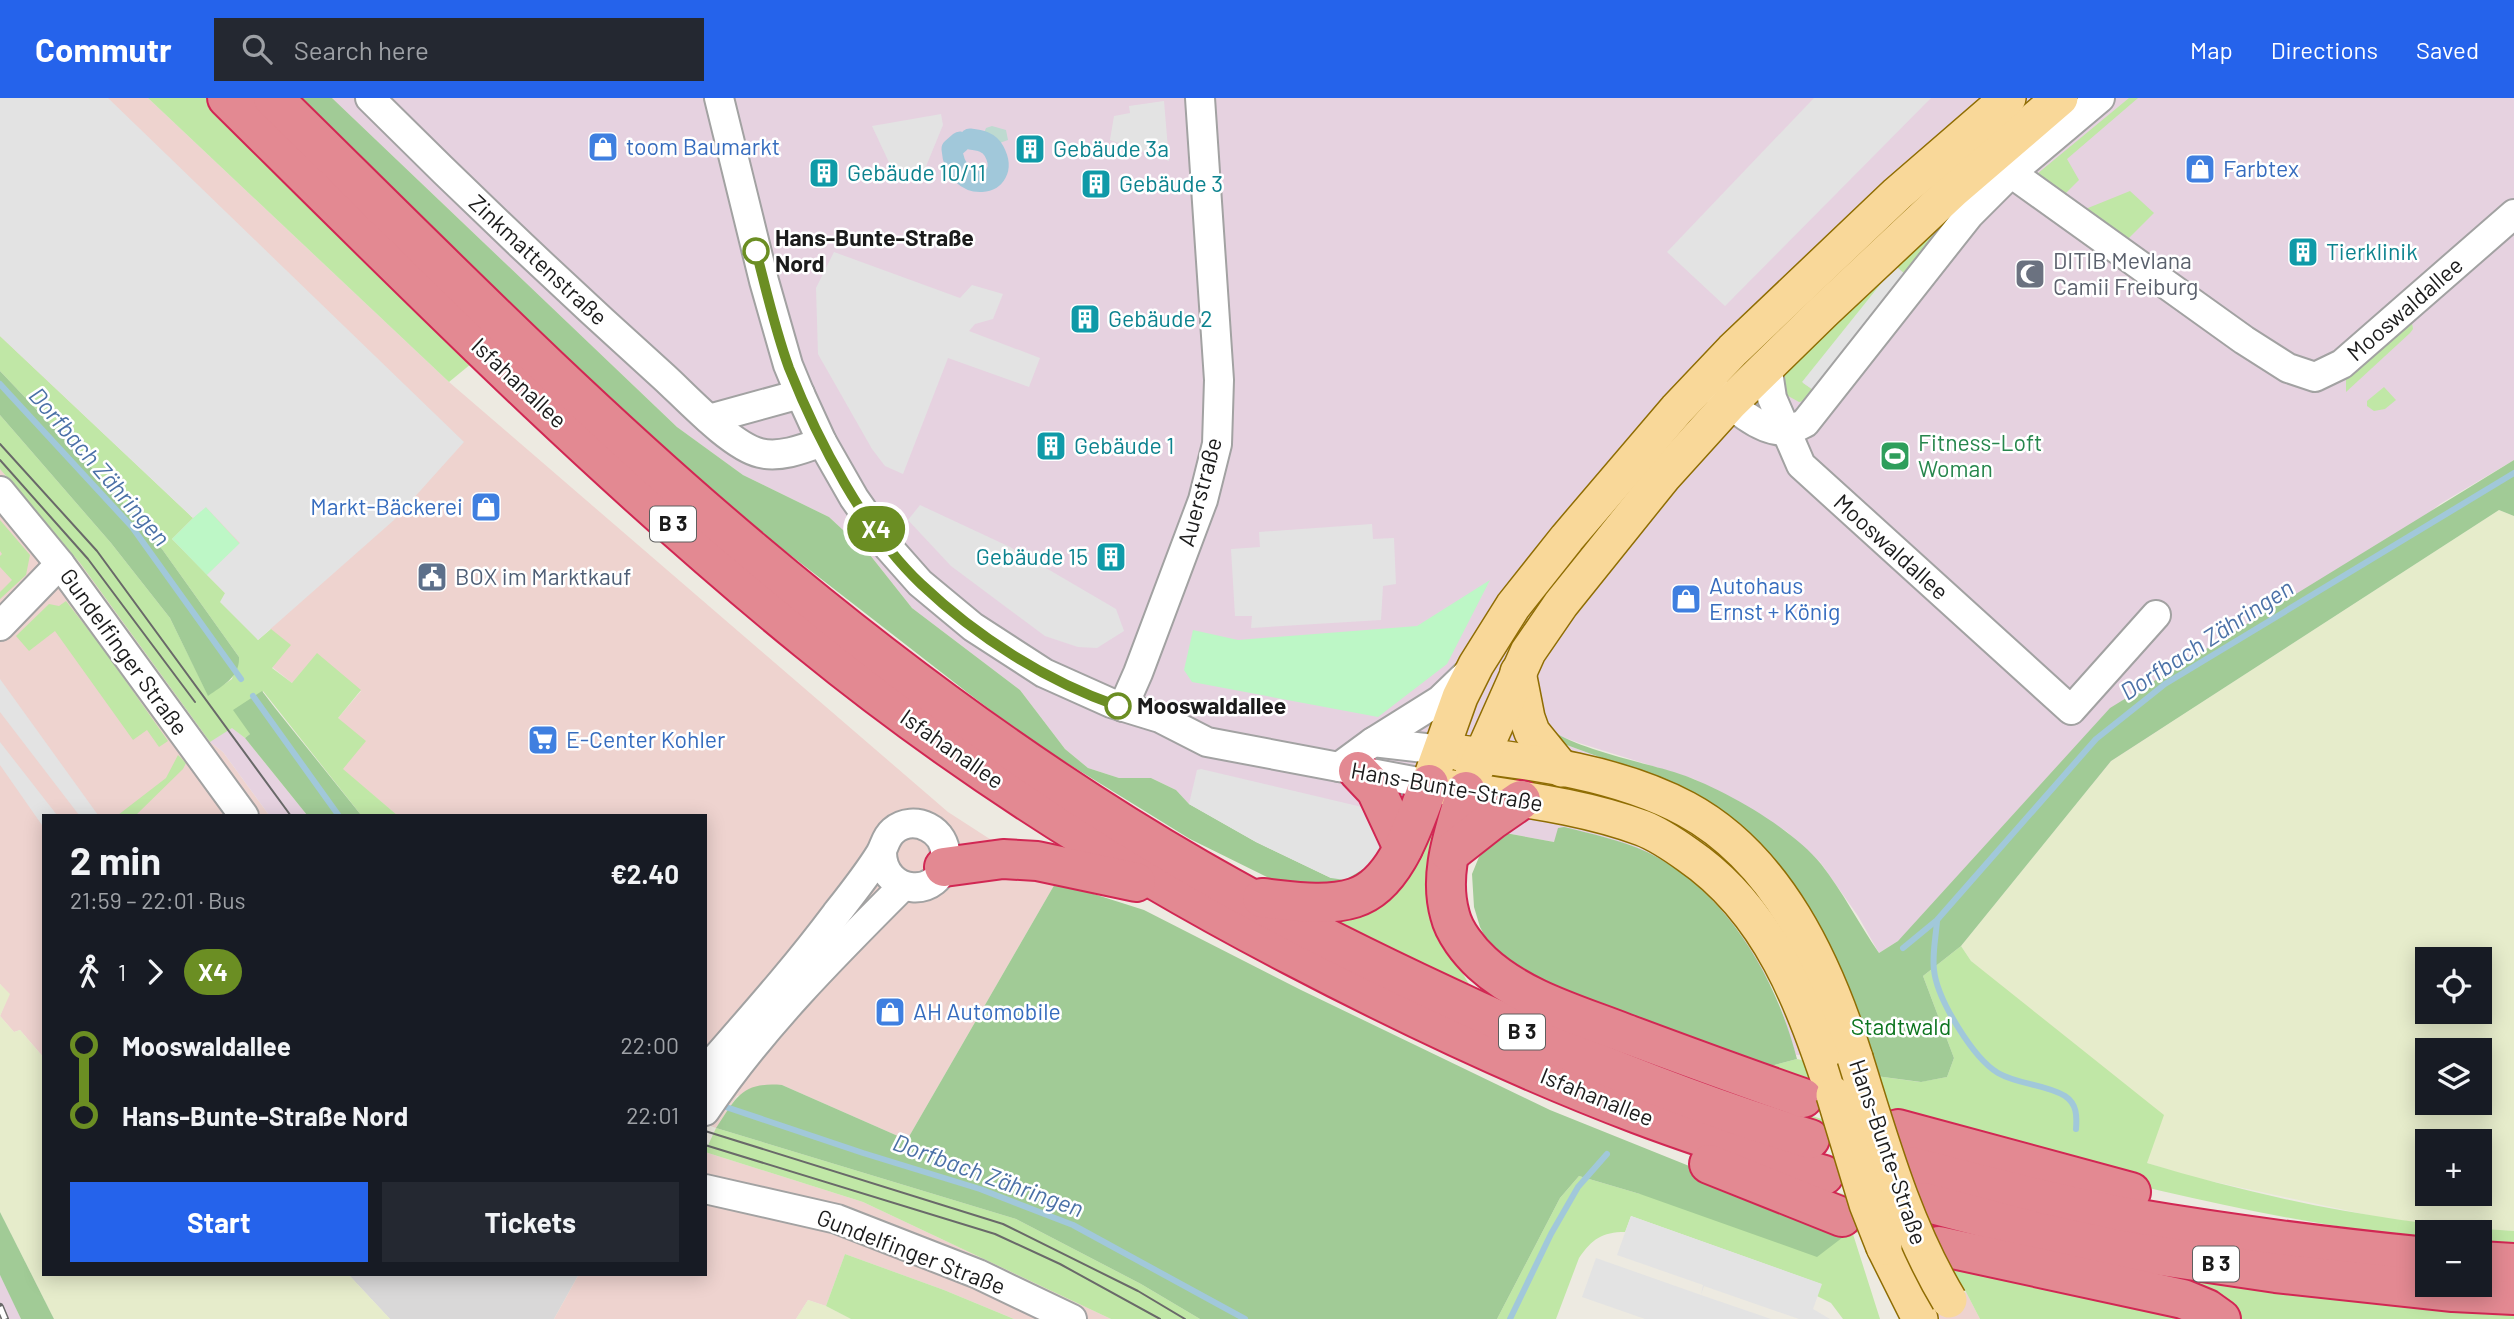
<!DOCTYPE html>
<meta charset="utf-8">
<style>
:root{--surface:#171b24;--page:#242831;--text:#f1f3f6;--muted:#9ea1a6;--accent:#2563eb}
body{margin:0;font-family:Barlow,sans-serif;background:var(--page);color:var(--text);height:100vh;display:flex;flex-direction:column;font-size:26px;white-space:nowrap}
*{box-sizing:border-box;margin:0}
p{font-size:23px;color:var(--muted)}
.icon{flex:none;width:38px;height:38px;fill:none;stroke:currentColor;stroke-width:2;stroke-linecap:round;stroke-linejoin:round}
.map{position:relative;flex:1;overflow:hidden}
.sheet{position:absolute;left:42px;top:716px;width:665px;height:462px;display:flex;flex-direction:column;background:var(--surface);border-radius:0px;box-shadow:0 4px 18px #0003}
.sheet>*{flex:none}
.badge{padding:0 14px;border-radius:23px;font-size:24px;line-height:46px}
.tools{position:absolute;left:2415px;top:849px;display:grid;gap:14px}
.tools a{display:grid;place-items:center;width:77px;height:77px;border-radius:0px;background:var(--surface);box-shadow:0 4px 18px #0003;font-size:35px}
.map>.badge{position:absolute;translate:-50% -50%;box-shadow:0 0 0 4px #fff}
.legs{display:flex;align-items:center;gap:10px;height:77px;padding:0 28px;font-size:23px}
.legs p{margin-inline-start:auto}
.summary{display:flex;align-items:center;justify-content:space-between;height:119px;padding:0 28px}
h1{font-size:38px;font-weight:700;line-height:52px}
.action{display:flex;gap:14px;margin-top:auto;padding:14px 28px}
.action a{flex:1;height:80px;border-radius:0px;background:var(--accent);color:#fff;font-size:28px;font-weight:700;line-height:80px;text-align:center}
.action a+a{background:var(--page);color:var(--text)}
ul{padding:0 28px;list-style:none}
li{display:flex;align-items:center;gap:24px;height:70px;font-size:26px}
li i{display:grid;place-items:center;width:10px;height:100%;margin:0 9px;background:currentColor}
li i::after{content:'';width:18px;height:18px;margin:-9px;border:5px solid;border-radius:50%;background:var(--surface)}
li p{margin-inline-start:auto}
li:first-child i{background:linear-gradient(#0000 50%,currentColor 0)}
li:last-child i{background:linear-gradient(currentColor 50%,#0000 0)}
header{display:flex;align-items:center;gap:42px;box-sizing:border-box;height:98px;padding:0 35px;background:var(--accent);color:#fff}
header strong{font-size:33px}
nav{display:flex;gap:38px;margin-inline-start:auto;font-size:24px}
.search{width:490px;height:63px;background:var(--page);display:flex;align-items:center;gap:18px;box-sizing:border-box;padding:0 24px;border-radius:0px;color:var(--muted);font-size:26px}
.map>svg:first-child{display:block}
</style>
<header>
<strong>Commutr</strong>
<div class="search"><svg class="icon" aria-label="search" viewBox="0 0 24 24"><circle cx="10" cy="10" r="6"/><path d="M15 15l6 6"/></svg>Search here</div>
<nav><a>Map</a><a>Directions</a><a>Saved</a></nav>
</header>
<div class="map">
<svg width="2514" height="1221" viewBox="0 0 2514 1221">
<rect width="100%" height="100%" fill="#edeae1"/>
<path fill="#d9d8d8" d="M348,1176H579L554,1221H390Z"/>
<g fill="#eed3cf">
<path d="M0,0H148L449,284L948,714L1056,784L907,1042L782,987L737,998L716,1030L705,1026V718L397,717L342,671L338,620L361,593L292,585L272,569L290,547L225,495L172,441L193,419L0,238Z"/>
<path d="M0,371L80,465L210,644L223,654L269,717L44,718V960L20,932L14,934L0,918L9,896L0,886Z"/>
<path d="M705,1054L863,1104L1111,1221H1014L944,1192L845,1156L826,1208L808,1202L796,1221H554L579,1176H705Z"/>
<path d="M1966,1194L1980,1221H1904Z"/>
</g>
<g fill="#e6d2e0">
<path d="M332,0H2514V362L2440,406L1898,843L1879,855L1858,818L1820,764L1786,733L1694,681L1579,645L1560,638L1553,633L1564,646L1662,682L1802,801L1830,848L1870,961L1796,957L1777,897L1738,832L1706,798L1671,768L1628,746L1554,744L1500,734L1374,765L1189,706L1176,692L1151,680H1119L1088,670L1065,651L1020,592L912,510L870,457L829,419L743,377L677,329Z"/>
<path d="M0,317L232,629L245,640L307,717H269L223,654L210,644L80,465L0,371Z"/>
<path d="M0,1177L9,1194L21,1221H0Z"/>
</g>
<g fill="#e6eccb" fill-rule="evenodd">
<path d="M2499,412L2514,418V1133L2450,1129L2377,1119L2192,1079L2147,1065L2148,1058L1971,863L1961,848L2111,663ZM2427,861H2480V914H2427ZM2427,952H2480V1004H2427ZM2427,1043H2480V1096H2427Z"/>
<path d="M0,886L10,896L0,918L14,934L20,932L44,960V1176H348L390,1221H54L0,1114Z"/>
<path d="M808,1202L826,1208L851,1221H796Z"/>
</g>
<g fill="#c0e7a6">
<path d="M148,0H208L477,261L449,284Z"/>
<path d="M2077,0H2087L1907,178L1896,168L1803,285L1819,296L1813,301L1799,304L1781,294L1778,274Z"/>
<path d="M2129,0H2138L2067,61L2079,82L2063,98L2047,87L2037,76Z"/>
<path d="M2130,93L2154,115L2126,143L2083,112Z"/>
<path d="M2412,225L2413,231L2410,235L2346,294V281Z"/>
<path d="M0,238L193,420L172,441L225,495L258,542L271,531L291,547L272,570L292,585L317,555L361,592L338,620L366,643L343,671L397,717H361L263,593L250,636L245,640L232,630L210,644L80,465L0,371V317L111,445L170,520L208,597L232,581L239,559L162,451L108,387L0,273Z"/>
<path d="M2384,289L2396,302L2385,311L2374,313L2367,308V303Z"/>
<path d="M0,422L30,457L26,477L0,501V494L12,482L0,469V458L2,456L0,453Z"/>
<path d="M66,503L104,552L168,643L159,649L147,632L133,642L55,533L29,553L16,538L49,506L59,508Z"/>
<path d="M178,657L186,665L183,671L136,717H118L166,680Z"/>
<path d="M1426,728L1441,730L1454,861L1469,886L1484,896L1809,1017L1906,1047L1830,1035L1741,1006L1305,821Z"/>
<path d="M1961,848L1971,863L2164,1017L2147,1065C2266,1101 2390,1126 2514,1133V1148L2480,1146V1134H2427V1141C2278,1123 2132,1089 1988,1047C1910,1024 1833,997 1756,972L1797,961L1876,978L1920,984L1947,979L1954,960L1923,878Z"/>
<path d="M716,1030L1016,1121L1141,1186L1200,1221H1111L863,1104L705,1054Z"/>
<path d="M1750,1070L1950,1126L2064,1155L2219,1186L2479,1216L2514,1217V1221H1980L1966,1194L1944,1164L1852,1133L1880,1221H1843L1831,1205L1817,1198L1821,1186L1631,1118L1625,1134C1602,1134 1592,1141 1579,1160L1556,1221H1497L1560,1100L1579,1078L1640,1096Z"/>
<path d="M845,1156L944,1192L1014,1221H851L826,1208Z"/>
</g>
<g fill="#a1cb96">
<path d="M295,0H332L677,329L743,377L829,419L870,457L912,510L1020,592L1065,651L1088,670L1119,680H1151L1176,692L1189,706L1256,744L1331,780L1374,765L1356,788L1289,790L1190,741L1033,644L968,595L762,435L636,329Z"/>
<path d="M0,273L108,387L162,451L239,559C240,579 223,587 208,598L170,520L111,445L0,317Z"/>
<path d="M2514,362V418L2499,412L2111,663L1961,848L1923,878L1954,960L1947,979L1921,984L1876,978L1830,848L1802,801L1662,682L1564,646L1553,633C1576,650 1644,665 1674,674C1719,688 1791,729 1821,766C1843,794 1859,826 1879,855L1898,843L2110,610Z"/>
<path d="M262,593L275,610L361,717H307L245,640L250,636L233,612Z"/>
<path d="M1564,729C1592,736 1621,742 1647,754C1726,792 1776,879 1797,961L1756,972L1560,899L1491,850L1480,829L1474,809L1472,776L1479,759L1500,734L1554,744L1558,730Z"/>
<path d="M1056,784L1144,812L1301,892L1550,1012L1851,1133L1817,1159L1640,1096L1579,1078L1560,1100L1497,1221H1200L1141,1186L1016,1121L716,1030C737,998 742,984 782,987L907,1042Z"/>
<path d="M0,1114L54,1221H21L0,1177Z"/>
</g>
<path fill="#bedad0" d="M992,28L1006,32L1008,42L991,48L981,42L986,30Z"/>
<g fill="#bdf7c6">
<path d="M205,408L240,446L207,477L172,441Z"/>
<path d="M1490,482L1447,566L1378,619L1192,584L1184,572L1193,532L1238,542L1417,528Z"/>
</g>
<g fill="#e3e3e3">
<path d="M0,0H108L464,344L394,422L258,542L220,504L225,495L207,477L240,445L206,409L193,420L0,238Z"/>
<path d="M1814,0H1931L1725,208L1667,154Z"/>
<path d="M1164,3L1169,63L1110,42L1114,18L1130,15L1129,8Z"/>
<path d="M941,16L943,27L920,83L893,73L872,28Z"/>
<path d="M834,154L960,200L972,187L1003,196L993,221L975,226L969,233L1040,260L1029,289L948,260L903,376L885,368L872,351L818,256L816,190Z"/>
<path d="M1895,168L1907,178L1819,296L1802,284Z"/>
<path d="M920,407L1010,449L1116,511L1124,533L1097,550L1078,549L1045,538L951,468L908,422Z"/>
<path d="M1372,426L1373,441L1394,440L1396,486L1383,488L1381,522L1251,530L1252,518H1235L1231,451L1260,449L1259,434Z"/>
<path d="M0,581L98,717H79L0,614Z"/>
<path d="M0,644L57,717L44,718V730L0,667Z"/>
<path d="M1201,671L1362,709L1373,716L1387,738L1374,765L1345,782L1331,780L1256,744L1189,706L1197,672Z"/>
<path d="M1631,1118L1822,1186L1813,1211L1830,1221H1799L1704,1188L1701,1197L1771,1221H1645L1582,1199L1596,1160L1701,1197L1703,1187L1617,1157Z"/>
</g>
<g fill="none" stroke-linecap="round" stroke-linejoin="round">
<g stroke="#a1c8da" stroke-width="6">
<path d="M0,286L132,429L241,581"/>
<path d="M253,598L339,718"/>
<path d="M1937,823C1936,838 1932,856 1934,872C1937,901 1973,960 1998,975C2019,987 2045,986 2065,998C2077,1006 2077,1018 2076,1031"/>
<path d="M1903,850L1937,822L2096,641L2165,586L2514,375"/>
<path d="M720,1007L863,1055L980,1091L1073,1127L1245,1221"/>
<path d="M1510,1221L1551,1136L1578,1089L1607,1056"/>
</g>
<path stroke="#a1c8da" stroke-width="21" d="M960,44L952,51C955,98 1014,90 994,53C989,44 980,42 970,41"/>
<g stroke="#a2a2a2" stroke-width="32">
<g id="minor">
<path d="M370,0C466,96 564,189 664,279C687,300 731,348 760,355C780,360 803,351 822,344"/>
<path d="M719,0L764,183L788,267L800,296L822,344L854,400L889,450L920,485L973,529L1044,575L1111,605L1160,620L1207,644L1429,686"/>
<path d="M2011,75L2244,242L2288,270L2315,279L2342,266L2514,116"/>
<path d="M1767,267L1772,300L1801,367L2071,612L2156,517"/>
<path d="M1715,292C1732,308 1758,332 1783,333C1790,333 1798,328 1805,325L1969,117L2011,75L2100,0"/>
<path d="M709,321L800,296"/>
<path d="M0,393L60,466L244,718"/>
<path d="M0,528L60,466"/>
<path d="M1123,609L1138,575L1203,402L1217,346L1219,282L1200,0"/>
<path d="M1373,644L1442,652"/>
<path d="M1339,669L1373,644L1440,602L1466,577"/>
<path d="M705,973C750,921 795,871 836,816C851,797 867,777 880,756C885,748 885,740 893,733C914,715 948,732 945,760C942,802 882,798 882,754"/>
<path d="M705,1013C761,930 833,858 903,788"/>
<path d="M705,1091L837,1121L978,1176L1072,1221"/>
</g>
</g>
<g stroke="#8f6d03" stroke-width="38">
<g id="major">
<path d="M1518,574L1527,620L1532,634L1562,671"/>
<path d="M1460,655C1535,664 1619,675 1686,711C1777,760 1825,865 1855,960"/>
<path d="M1466,693L1528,554L1561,506L1663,379L1730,305L1824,213L1953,92L2060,0"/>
<path d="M1834,997C1803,905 1771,814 1688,757C1674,747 1658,736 1642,730C1574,705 1499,699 1429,686L1460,599L1476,567L1513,508L1567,440L1677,311L1733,252L1897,96L2008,0"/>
<path d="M1884,1149L1920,1221"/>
</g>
</g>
<g stroke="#d12753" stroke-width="42">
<g id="highway">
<path d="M227,0C415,186 602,375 807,542C956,664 1120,768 1291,857C1404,916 1519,971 1638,1016C1699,1039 1762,1059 1824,1077"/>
<path d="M273,0C430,154 585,312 753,453C893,571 1040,680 1198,771C1288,823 1382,869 1476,912C1585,962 1696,1006 1810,1041"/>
<path d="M1358,673L1376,692L1403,750"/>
<path d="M1466,693C1455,733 1438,775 1450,817C1454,834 1469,853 1482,865C1521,901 1575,916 1624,935C1683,957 1743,979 1803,1000"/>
<path d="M1450,755L1492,722L1521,702"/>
<path d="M944,769L1003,761L1037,763L1136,784"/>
<path d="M1262,800C1292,803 1325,809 1354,800C1397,787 1415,722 1429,686"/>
<path d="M1898,1031L2131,1094"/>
<path d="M1709,1066L1842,1119"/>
<path d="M1910,1068C1982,1086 2054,1106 2127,1119C2227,1136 2327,1149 2427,1159"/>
<path d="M1924,1104L2038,1134L2121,1152L2276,1175L2453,1194L2514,1197"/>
<path d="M1939,1148L2183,1201L2207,1211L2221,1221"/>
<path d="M2480,1163L2514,1165"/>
</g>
</g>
<use href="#minor" stroke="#fff" stroke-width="28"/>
<use href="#major" stroke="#f9d899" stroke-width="35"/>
<use href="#highway" stroke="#e38992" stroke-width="38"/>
<g stroke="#696969" stroke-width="2">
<path d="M0,346L97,453L291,718"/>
<path d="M0,362L88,461L195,604"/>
<path d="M705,1033L1003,1126L1138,1193L1185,1221"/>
<path d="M705,1047L995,1136L1060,1166L1160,1221"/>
</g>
<g stroke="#696969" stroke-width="8">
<path id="rail" d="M0,1209L5,1221"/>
</g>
<use href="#rail" stroke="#fff" stroke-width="5" stroke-dasharray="16" stroke-linecap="butt"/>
<g stroke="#8f6d03" stroke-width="38" stroke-linecap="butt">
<g id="major-bridge">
<path d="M1855,960C1881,1043 1904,1127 1949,1202"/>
<path d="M1834,997L1867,1106L1884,1149"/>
</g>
</g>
<use href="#major-bridge" stroke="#f9d899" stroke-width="35"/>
</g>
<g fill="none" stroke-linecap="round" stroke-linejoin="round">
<g stroke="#fff" stroke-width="16">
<path id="line-1" d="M756,153C766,191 775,232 789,270C818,343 864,432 921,486C977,539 1046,583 1118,608"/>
</g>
<use href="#line-1" stroke="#6b8e23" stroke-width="10"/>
</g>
<defs>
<g id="shop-square" transform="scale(1.575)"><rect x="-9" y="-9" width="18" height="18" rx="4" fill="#3f7fe0" stroke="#fff"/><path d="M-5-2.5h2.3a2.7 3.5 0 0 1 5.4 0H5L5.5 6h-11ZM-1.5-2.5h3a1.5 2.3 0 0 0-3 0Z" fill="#fff"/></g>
<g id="building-square" transform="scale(1.575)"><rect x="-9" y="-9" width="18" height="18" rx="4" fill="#0f9aa8" stroke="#fff"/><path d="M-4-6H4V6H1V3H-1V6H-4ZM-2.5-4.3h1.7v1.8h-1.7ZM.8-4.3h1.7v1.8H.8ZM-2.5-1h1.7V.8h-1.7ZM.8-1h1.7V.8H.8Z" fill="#fff"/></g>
<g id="mosque-square" transform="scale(1.575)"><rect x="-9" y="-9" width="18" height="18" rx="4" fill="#6b7280" stroke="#fff"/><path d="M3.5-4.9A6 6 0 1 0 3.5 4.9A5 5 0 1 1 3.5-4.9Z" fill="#fff"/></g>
<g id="stadium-square" transform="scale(1.575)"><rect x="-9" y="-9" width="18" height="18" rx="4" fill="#2e9e5b" stroke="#fff"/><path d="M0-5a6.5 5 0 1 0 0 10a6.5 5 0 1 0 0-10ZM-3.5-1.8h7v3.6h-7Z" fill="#fff"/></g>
<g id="civic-square" transform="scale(1.575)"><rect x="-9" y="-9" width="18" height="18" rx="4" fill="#5c6f8a" stroke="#fff"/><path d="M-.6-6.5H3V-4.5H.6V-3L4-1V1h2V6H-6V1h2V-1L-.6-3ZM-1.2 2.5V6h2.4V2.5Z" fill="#fff"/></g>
<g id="supermarket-square" transform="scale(1.575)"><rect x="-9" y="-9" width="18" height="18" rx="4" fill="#3f7fe0" stroke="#fff"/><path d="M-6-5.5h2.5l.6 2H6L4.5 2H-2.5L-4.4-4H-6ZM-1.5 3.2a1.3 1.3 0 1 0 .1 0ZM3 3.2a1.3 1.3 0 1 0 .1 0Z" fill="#fff"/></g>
</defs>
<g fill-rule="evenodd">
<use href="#shop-square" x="603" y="49"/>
<use href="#building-square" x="1030" y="51"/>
<use href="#shop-square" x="2200" y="71"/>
<use href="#building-square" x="824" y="75"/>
<use href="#building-square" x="1096" y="86"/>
<use href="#building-square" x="2303" y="154"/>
<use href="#mosque-square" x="2030" y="176"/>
<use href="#building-square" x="1085" y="221"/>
<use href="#building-square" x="1051" y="348"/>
<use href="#stadium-square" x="1895" y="358"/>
<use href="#shop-square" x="486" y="409"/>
<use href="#building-square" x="1111" y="459"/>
<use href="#civic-square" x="432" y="479"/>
<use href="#shop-square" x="1686" y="501"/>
<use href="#supermarket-square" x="543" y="642"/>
<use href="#shop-square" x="890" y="914"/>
</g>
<g fill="#fff" stroke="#6b8e23" stroke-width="3.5">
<circle cx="756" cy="153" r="12"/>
<circle cx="1118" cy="608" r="12"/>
</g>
<g text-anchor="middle" stroke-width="5" stroke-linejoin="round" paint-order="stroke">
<g fill="#fff" stroke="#5f5f5f" stroke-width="2">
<rect x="650" y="408.5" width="46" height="35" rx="5"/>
<rect x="1499" y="916.5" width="46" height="35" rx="5"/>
<rect x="2193" y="1148.5" width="46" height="35" rx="5"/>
</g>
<g font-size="21" font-weight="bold" fill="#1b1b1b">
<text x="673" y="433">B 3</text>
<text x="1522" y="941">B 3</text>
<text x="2216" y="1173">B 3</text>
</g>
<g font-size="23" fill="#366cbe" stroke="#fff" text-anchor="start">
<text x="626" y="57">toom Baumarkt</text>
<text x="2223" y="79">Farbtex</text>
<text x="463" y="417" text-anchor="end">Markt-Bäckerei</text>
<text x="1709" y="496">Autohaus<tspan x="1709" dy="26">Ernst + König</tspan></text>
<text x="566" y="650">E-Center Kohler</text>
<text x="913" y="922">AH Automobile</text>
</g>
<g font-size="23" fill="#0d838f" stroke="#fff" text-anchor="start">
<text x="1053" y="59">Gebäude 3a</text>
<text x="847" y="83">Gebäude 10/11</text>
<text x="1119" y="94">Gebäude 3</text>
<text x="2326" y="162">Tierklinik</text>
<text x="1108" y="229">Gebäude 2</text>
<text x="1074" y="356">Gebäude 1</text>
<text x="1088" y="467" text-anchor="end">Gebäude 15</text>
</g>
<g font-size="23" font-weight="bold" fill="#1b1b1b" stroke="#fff" text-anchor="start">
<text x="775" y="148">Hans-Bunte-Straße<tspan x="775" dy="26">Nord</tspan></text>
<text x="1137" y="616">Mooswaldallee</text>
</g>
<g font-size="23" fill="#1b1b1b" stroke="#fff">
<text transform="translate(538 162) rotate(43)" y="8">Zinkmattenstraße</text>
<text transform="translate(2405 211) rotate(-41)" y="8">Mooswaldallee</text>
<text transform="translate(519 285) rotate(43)" y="8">Isfahanallee</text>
<text transform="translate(1200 394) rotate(-75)" y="8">Auerstraße</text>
<text transform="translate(1891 449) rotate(42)" y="8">Mooswaldallee</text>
<text transform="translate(124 554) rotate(54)" y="8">Gundelfinger Straße</text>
<text transform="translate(952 651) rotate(35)" y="8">Isfahanallee</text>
<text transform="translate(1447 689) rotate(10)" y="8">Hans-Bunte-Straße</text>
<text transform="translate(1597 999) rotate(22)" y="8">Isfahanallee</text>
<text transform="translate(1888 1054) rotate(71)" y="8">Hans-Bunte-Straße</text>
<text transform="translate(911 1154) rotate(21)" y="8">Gundelfinger Straße</text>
</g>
<g font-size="23" fill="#5b616d" stroke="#fff" text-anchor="start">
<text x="2053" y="171">DITIB Mevlana<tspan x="2053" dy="26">Camii Freiburg</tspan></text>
</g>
<g font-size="23" fill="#27864d" stroke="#fff" text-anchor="start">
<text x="1918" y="353">Fitness-Loft<tspan x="1918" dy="26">Woman</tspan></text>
</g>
<g font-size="23" fill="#4e5e75" stroke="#fff" text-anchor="start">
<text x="455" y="487">BOX im Marktkauf</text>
</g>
<g font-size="23" fill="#0d751f" stroke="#fff">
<text x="1901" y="937">Stadtwald</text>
</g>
<g font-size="24" font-style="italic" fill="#4b71a7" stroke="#fff">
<text transform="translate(99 369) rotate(49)" y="8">Dorfbach Zähringen</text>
<text transform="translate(2207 542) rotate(-33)" y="8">Dorfbach Zähringen</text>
<text transform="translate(988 1078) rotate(20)" y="8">Dorfbach Zähringen</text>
</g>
</g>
</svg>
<div class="tools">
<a><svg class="icon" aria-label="locate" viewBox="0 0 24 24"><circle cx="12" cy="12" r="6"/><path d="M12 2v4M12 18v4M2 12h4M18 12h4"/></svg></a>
<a><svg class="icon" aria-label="layers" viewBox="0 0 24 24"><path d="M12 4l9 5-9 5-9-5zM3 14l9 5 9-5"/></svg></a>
<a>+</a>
<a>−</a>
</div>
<b class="badge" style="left:876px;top:431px;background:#6b8e23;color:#fff">X4</b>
<section class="sheet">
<div class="summary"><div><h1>2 min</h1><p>21:59 – 22:01 · Bus</p></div><b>€2.40</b></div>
<div class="legs"><svg class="icon" aria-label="walk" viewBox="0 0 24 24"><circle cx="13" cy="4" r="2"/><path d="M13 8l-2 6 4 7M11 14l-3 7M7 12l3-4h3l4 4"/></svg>1<svg class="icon" aria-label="forward" viewBox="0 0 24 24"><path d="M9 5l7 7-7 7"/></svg><b class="badge" style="background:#6b8e23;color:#fff">X4</b></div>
<ul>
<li><i style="color:#6b8e23"></i><b>Mooswaldallee</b><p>22:00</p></li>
<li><i style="color:#6b8e23"></i><b>Hans-Bunte-Straße Nord</b><p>22:01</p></li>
</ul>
<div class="action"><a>Start</a><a>Tickets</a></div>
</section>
</div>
